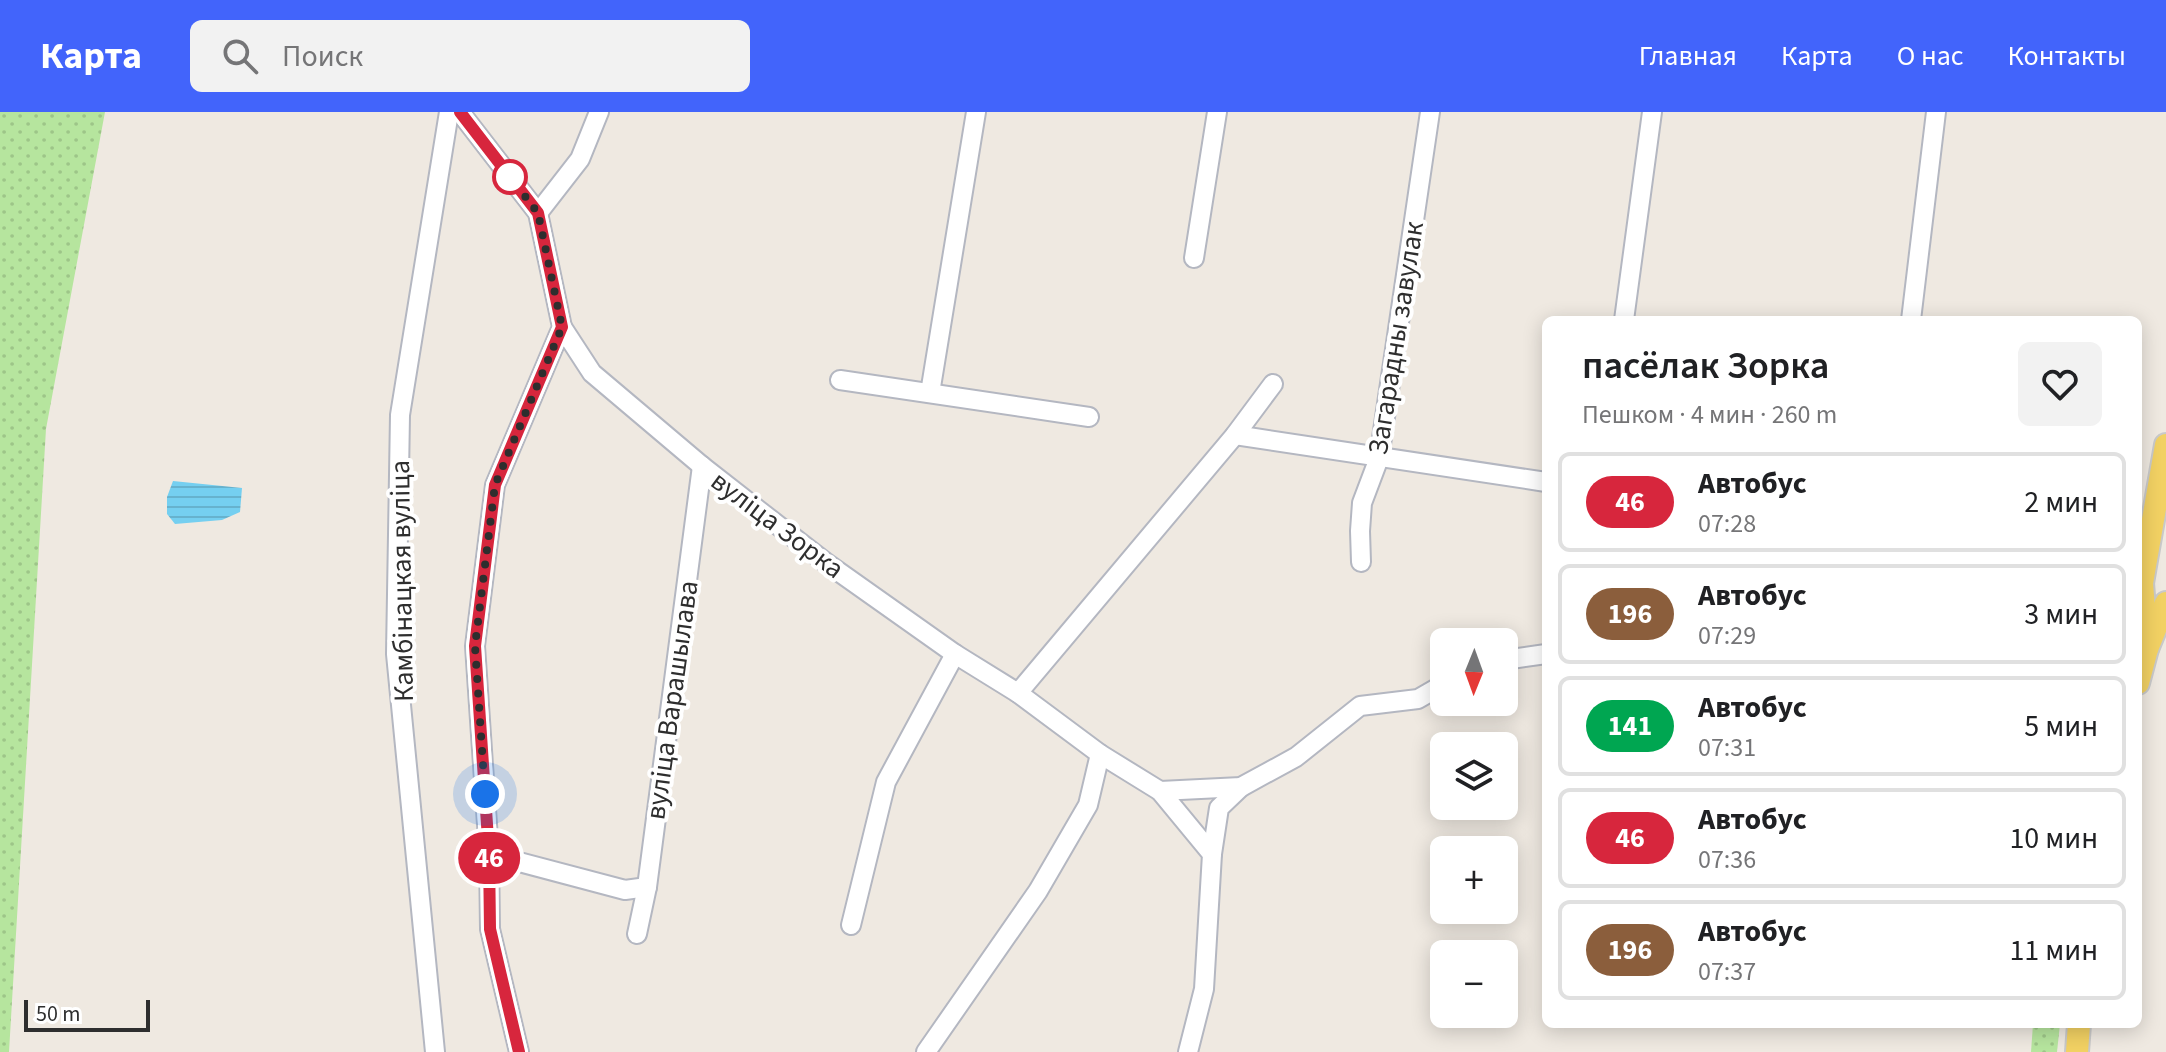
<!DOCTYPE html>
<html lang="ru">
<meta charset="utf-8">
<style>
:root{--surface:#fff;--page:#f2f2f2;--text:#202124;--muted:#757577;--line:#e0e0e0;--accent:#4264fb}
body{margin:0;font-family:"Source Sans 3",sans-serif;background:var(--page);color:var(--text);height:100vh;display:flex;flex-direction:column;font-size:30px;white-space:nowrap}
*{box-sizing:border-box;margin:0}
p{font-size:26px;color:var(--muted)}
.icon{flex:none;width:44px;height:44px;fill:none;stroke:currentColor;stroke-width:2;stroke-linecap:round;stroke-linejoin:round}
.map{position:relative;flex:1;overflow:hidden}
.sheet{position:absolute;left:1542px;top:204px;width:600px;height:712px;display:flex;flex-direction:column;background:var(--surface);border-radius:12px;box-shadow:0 4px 20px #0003}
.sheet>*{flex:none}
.badge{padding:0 16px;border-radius:26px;font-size:28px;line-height:52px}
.needle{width:52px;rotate:181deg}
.controls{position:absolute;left:1430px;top:516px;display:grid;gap:16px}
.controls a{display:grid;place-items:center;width:88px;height:88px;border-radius:12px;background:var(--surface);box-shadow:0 4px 20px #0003;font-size:40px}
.scale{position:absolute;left:24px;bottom:20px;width:126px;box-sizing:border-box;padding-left:8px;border:4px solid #2e2e2e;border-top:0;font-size:22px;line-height:28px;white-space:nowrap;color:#2e2e2e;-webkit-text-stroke:6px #fff;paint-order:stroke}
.you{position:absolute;width:40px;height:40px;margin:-20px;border:6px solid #fff;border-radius:50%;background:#1a73e8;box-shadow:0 0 0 12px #1a73e833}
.map>.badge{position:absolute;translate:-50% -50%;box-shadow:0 0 0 4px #fff}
.round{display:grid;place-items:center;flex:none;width:84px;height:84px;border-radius:12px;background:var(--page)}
.summary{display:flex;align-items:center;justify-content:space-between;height:136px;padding:0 40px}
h1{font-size:38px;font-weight:600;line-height:60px}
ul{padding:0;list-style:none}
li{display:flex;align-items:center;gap:24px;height:100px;margin:0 16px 12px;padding:0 24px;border:4px solid var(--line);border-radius:12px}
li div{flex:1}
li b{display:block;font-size:30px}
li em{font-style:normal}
li .badge{min-width:88px;font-weight:700;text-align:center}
header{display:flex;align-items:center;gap:48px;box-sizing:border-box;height:112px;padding:0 40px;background:var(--accent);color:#fff}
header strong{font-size:38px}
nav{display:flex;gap:44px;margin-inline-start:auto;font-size:28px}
.search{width:560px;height:72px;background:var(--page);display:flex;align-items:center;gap:20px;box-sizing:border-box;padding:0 28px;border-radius:12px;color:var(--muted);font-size:30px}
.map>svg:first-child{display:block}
</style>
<header>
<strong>Карта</strong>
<div class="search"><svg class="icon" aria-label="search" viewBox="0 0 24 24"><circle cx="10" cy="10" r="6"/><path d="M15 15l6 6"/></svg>Поиск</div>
<nav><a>Главная</a><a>Карта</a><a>О нас</a><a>Контакты</a></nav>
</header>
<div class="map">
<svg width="2166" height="940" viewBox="0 0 2166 940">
<defs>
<pattern id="grass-dots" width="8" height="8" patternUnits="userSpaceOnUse" patternTransform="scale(2)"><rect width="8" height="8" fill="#b6e59e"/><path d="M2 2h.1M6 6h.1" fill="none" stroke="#9dc588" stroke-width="1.8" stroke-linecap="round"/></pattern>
<pattern id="water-rules" width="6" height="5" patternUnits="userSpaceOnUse" patternTransform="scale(2)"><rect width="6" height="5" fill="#75cff0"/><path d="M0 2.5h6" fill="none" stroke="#66b2ce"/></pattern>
</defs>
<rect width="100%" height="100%" fill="#efe9e1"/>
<g fill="url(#grass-dots)">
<path d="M0,0H105L46,317L9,940H0Z"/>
<path d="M2033,912H2060L2057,940H2031Z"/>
</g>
<path fill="url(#water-rules)" d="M173,369L242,376L240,400L222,408L175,412L167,402V385Z"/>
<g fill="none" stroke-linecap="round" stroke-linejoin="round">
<g stroke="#b4b7c1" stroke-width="22">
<g id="minor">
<path d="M460,0L538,101L562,215L495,373L475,534L489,742L490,817L519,940"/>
<path d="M538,101L580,47L599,0"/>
<path d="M1194,146L1217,0"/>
<path d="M1624,208L1652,0"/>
<path d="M1911,208L1936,0"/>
<path d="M562,215L592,261L702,354L825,450L955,542L1018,581L1100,642L1160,679L1212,742L1204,877L1188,940"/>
<path d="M840,268L1089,305"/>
<path d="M930,281L976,0"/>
<path d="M1235,323L1546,370"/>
<path d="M1361,450L1360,419L1362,391L1379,346L1430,0"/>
<path d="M1504,548L1546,542"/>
<path d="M1018,581L1235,323L1273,272"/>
<path d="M1160,679L1241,675L1296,645L1360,594L1418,587L1444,572"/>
<path d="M489,742L625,778L647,775"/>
<path d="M1212,742L1219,696L1241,675"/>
<path d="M851,813L886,670L955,542"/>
<path d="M637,822L647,775L702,354"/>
<path d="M435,940L396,542L400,303L449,0"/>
<path d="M926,940L1038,779L1088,693L1100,642"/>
</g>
</g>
<g stroke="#c9c9c9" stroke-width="26">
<g id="major">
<path d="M2147,537L2142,471L2166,333"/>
<path d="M2138,571L2147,537L2166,491"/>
<path d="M2077,940L2079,912"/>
</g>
</g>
<use href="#minor" stroke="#fff" stroke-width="18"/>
<use href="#major" stroke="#f2d163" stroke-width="22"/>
</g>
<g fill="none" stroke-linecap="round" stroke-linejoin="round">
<g stroke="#fff" stroke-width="18">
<path id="line" d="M460,0L538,101L562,215L495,373L475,534L489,742L490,817L519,940"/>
</g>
<use href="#line" stroke="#d7263d" stroke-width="12"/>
<path stroke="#2e2e2e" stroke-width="8" stroke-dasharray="0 14.4" d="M485,682L475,534L495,373L562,215L538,101L510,65"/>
</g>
<circle fill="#fff" stroke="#d7263d" stroke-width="4" cx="510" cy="65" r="16"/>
<g text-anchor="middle" stroke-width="8" stroke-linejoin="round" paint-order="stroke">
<g font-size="28" fill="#2e2e2e" stroke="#fff">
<text transform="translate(1395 226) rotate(-81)" y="10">Загарадны завулак</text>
<text transform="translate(778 412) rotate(37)" y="10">вуліца Зорка</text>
<text transform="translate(401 469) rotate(-91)" y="10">Камбінацкая вуліца</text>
<text transform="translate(671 588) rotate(-82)" y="10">вуліца Варашылава</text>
</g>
</g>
</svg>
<div class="controls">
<a><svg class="needle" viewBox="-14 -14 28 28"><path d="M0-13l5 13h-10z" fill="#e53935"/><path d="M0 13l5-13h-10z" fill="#757577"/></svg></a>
<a><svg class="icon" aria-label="layers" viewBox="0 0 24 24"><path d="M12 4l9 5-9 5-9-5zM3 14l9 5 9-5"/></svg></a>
<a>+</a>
<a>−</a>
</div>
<div class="scale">50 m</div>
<div class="you" style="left:485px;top:682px"></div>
<b class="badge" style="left:489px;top:746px;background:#d7263d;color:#fff">46</b>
<section class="sheet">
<div class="summary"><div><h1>пасёлак Зорка</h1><p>Пешком · 4 мин · 260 m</p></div><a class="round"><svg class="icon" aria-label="heart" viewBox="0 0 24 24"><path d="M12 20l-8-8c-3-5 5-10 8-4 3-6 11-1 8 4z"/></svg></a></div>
<ul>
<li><span class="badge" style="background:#d7263d;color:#fff">46</span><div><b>Автобус</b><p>07:28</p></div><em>2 мин</em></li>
<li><span class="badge" style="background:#8b5e3c;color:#fff">196</span><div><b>Автобус</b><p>07:29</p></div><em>3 мин</em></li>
<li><span class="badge" style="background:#00a651;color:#fff">141</span><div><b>Автобус</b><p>07:31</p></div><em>5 мин</em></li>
<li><span class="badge" style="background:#d7263d;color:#fff">46</span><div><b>Автобус</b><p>07:36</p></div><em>10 мин</em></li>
<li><span class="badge" style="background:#8b5e3c;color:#fff">196</span><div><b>Автобус</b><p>07:37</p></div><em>11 мин</em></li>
</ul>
</section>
</div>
